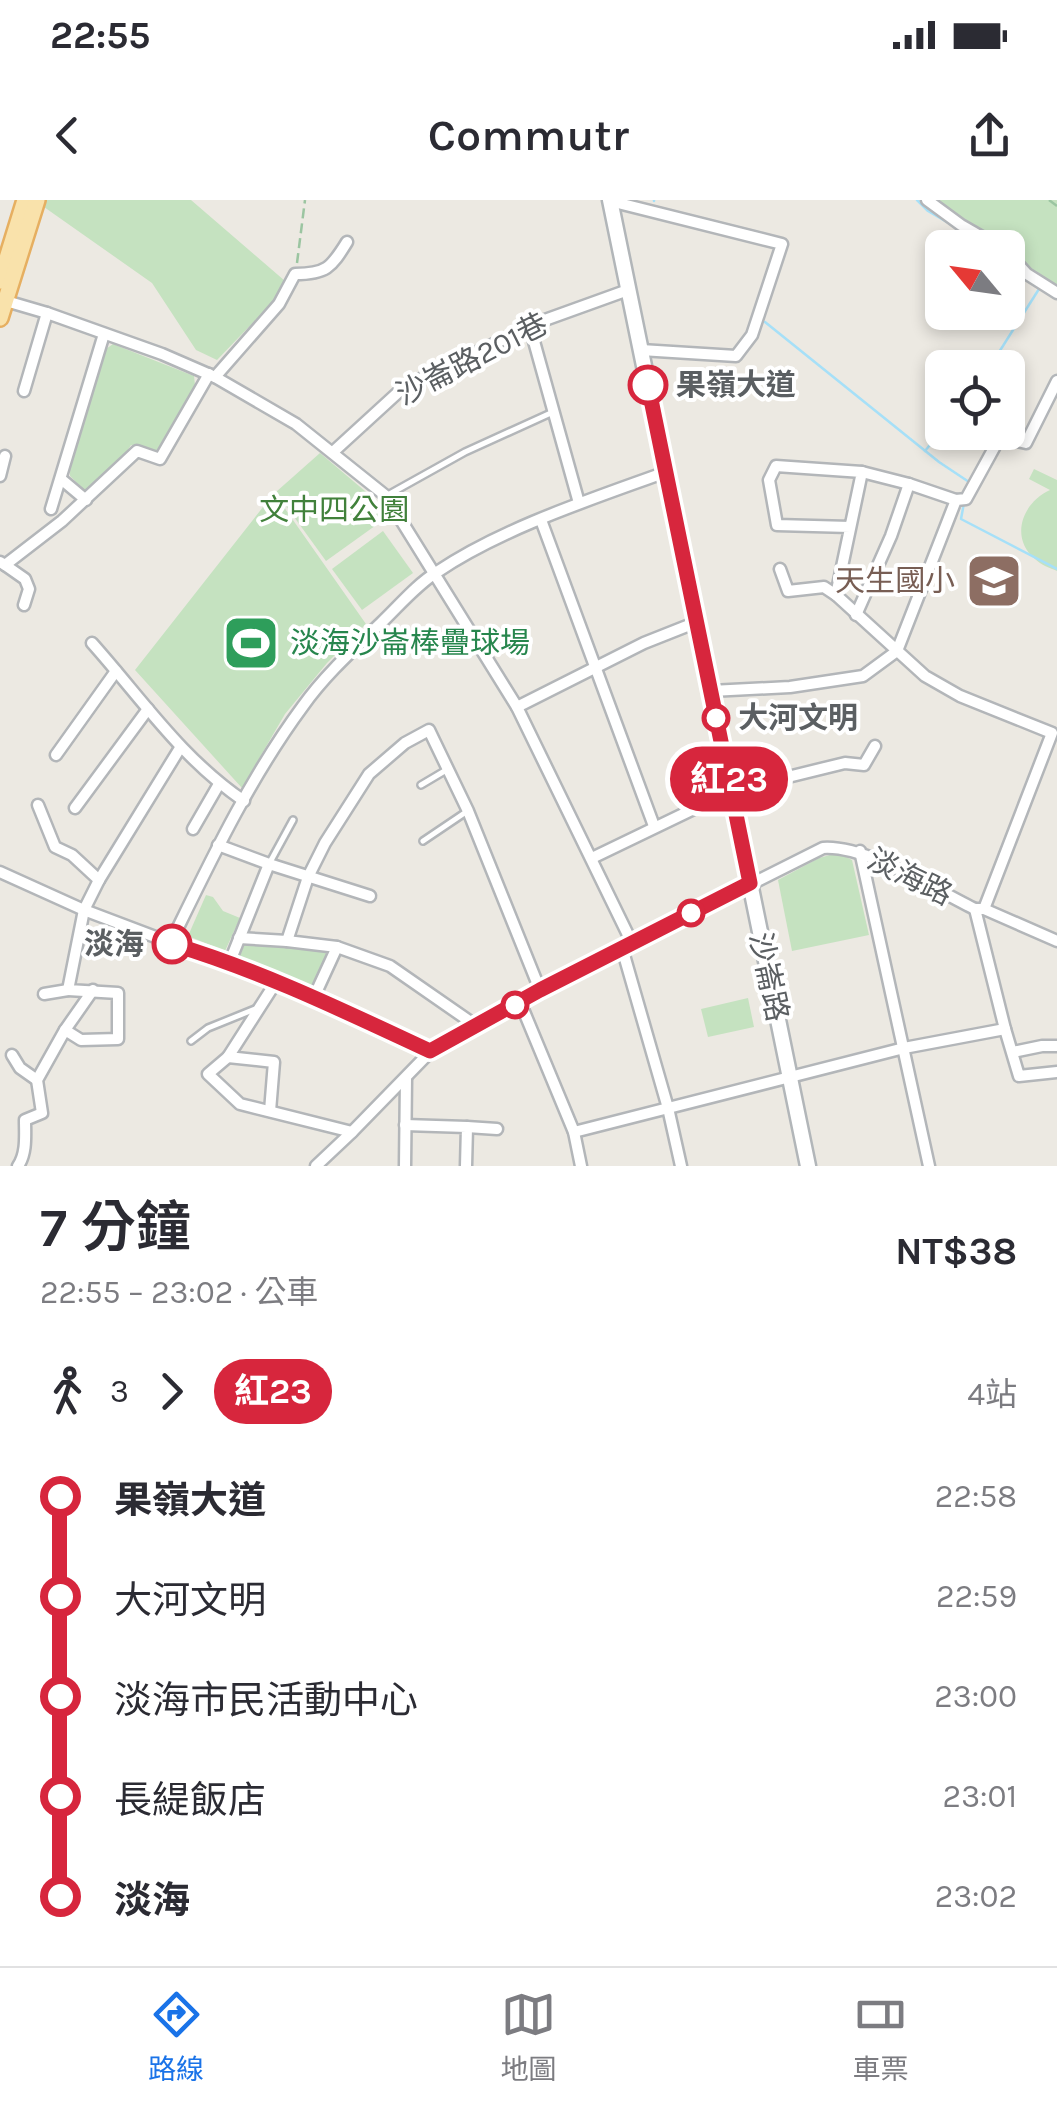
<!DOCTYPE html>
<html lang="zh-TW">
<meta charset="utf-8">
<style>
:root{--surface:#fff;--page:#f7f7f7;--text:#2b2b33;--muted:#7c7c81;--line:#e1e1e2;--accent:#1a73e8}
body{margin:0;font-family:Karla,"Noto Sans TC",sans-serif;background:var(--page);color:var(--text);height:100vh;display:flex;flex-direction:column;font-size:38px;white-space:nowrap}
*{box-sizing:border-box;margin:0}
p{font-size:32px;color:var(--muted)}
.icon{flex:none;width:55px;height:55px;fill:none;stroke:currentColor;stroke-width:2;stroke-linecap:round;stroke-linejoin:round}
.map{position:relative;height:966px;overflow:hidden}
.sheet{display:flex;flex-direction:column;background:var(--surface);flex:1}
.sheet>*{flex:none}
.badge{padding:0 20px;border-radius:32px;font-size:35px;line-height:65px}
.needle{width:65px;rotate:299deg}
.tools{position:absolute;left:925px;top:30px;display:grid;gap:20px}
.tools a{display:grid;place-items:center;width:100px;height:100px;border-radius:15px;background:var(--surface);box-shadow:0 5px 15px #0003;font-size:50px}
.map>.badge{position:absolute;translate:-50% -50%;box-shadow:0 0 0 5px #fff}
.legs{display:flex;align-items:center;gap:15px;height:110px;padding:0 40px;font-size:32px}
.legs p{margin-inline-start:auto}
.summary{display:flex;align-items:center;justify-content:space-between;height:170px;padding:0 40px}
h1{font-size:55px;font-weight:600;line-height:75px}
ul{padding:0 40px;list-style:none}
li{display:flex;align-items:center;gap:35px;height:100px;font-size:38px}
li i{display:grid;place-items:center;width:15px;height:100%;margin:0 12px;background:currentColor}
li i::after{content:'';width:25px;height:25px;margin:-12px;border:8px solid;border-radius:50%;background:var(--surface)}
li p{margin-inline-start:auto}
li:first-child i{background:linear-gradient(#0000 50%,currentColor 0)}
li:last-child i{background:linear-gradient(currentColor 50%,#0000 0)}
.status{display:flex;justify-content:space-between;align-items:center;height:70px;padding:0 50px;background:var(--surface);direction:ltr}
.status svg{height:28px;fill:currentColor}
header{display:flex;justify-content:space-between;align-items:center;height:130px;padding:0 40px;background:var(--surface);font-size:45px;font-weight:600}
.menu{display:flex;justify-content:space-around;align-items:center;height:140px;border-top:2px solid var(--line);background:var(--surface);font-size:28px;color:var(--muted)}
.menu a{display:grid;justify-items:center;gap:5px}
.menu .selected{color:var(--accent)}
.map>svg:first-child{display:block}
</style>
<div class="status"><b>22:55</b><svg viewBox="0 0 49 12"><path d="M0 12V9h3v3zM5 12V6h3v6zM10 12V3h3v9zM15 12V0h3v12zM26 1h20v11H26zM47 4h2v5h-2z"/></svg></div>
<header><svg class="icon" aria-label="back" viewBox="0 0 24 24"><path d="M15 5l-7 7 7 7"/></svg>Commutr<svg class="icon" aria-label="share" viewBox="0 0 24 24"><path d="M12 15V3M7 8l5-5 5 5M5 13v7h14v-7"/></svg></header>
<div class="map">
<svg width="1057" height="966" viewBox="0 0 1057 966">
<rect width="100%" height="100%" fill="#ece9e2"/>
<g fill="#c5e2c0">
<path d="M46,0H191L285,81L273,102L217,160L196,150L152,83L44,7Z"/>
<path d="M933,0H1057V88L1030,70L1002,42L963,22Z"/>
<path d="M113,144L194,176L195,185L157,250H146L131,245L120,262L87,293L70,276V269L106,149Z"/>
<path d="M320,253L372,297L386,318L326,361L276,292Z"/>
<path d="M1034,269L1057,280V371C1050,368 1041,365 1035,359C1009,337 1023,302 1050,290L1029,279Z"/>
<path d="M274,293L366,424L327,463L285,514L242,588L135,470Z"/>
<path d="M383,331L413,373L362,410L332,369Z"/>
<path d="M830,655H842L852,660L869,735L792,751L778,680L819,658Z"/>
<path d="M206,695L213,697L223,711L240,718L225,751L188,736Z"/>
<path d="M246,741L329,750L313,786L239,758Z"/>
<path d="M748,798L754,827L708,837L701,809Z"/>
</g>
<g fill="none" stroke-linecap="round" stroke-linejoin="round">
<g stroke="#a6e0f8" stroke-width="2.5">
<path d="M917,0L928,11L969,35"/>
<path d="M654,1V0"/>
<path d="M1008,63L1021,75"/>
<path d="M765,122L939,262L969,282L968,286"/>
<path d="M989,168L1039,89"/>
<path d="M925,251L942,230"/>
<path d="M964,303L961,319L1057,369"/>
</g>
<g stroke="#b3b6b9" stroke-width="10">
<g id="lane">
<path d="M386,296L465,252L553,212"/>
<path d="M421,585L448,569"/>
<path d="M423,641L466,612"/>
<path d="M269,664L293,620"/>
<path d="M191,841L208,828L255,809"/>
</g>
</g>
<g stroke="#b3b6b9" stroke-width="15">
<g id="street">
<path d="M927,0L961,25L1001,48"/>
<path d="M610,1L782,44L752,135L736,156L641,150"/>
<path d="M1008,53L1027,74L1057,93"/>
<path d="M6,101L47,113L162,154L215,177L296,224L386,296L517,507L632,743"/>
<path d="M530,127L579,303"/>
<path d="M215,177L279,104L295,74C326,74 331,68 347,42"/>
<path d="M24,191L47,113"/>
<path d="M333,252L404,187L542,121L628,90"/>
<path d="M0,276L5,256"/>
<path d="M61,279L86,300"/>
<path d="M909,284L956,300"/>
<path d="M51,309L104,134"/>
<path d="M541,320L654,626"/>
<path d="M850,327L777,325L769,280L776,266L862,272L836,395L925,476L960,496L1052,533L984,709"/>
<path d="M0,362L5,365L62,321L137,251L160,259L209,174"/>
<path d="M5,365L25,379L29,389L24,405"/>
<path d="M780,369L788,391L824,387L836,395"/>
<path d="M856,415L891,336L909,284L862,272"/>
<path d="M92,443C142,499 181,558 244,601"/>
<path d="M711,491L790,487L863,476L897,451L956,300L966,299L1000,237L1026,243L1057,181"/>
<path d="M517,507L644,443L697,422"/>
<path d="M56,555L116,471"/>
<path d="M38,605L55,647L72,655L99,680"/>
<path d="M75,608L148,509"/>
<path d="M193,629L219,584"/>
<path d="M218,645L269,664L229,764"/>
<path d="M860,651L929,966"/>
<path d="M592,658L731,591L845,563L864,565L875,546"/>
<path d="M269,664L370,696"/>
<path d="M0,672L84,710L314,797L431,851"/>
<path d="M239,738L287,741"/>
<path d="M170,744C210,662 249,579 303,506C325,475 354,449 381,423C399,406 416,385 437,372C502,328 592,299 666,272"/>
<path d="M337,747L390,766L475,825"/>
<path d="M622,748L668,908L681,966"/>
<path d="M44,794L68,790"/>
<path d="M314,797L337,747L287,741L308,677L325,643L369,574L405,543L429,530L468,611L540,790"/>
<path d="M520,802L574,932L581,966"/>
<path d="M1005,829L1019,876L1057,872"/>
<path d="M65,830L93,790"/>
<path d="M1013,852L1042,846H1057"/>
<path d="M12,855L20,868L37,880"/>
<path d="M228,857L208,874L240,904L352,932"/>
<path d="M270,911L274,862L228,857L276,782"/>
<path d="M405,925L467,927L466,966"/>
<path d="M467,927L497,929"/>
<path d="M574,932L904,848L1005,829L975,709"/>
<path d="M18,966C27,953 25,935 25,920L42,913L37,880L65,830L81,840L118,839V793L68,790L84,710L99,680L180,548"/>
<path d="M316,966L352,932L431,851L540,790L823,648C866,645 934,689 975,709H984L1057,741"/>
<path d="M405,966L406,878"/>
</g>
</g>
<g stroke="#b2b6b9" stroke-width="19">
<path id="secondary" d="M610,0L808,966"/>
</g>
<g stroke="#e6af61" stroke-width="20">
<g id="primary">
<path d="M0,81L25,0"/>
<path d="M0,118L37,0"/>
</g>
</g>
<g stroke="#9bc5a1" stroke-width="2.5" stroke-dasharray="10 5" stroke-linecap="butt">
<path d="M1049,0L1057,6"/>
<path d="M297,63L305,0"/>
</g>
<use href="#lane" stroke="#fff" stroke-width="5"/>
<use href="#street" stroke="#fff" stroke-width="10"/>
<use href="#secondary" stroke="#fff" stroke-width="14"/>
<use href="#primary" stroke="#f9e2ab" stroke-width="15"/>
</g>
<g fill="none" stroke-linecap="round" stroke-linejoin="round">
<g stroke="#fff" stroke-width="22">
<path id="line-1" d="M172,744C262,771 346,812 430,851L540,790L750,683L648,185"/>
</g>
<use href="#line-1" stroke="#d7263d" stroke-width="15"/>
</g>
<defs>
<g id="school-square" transform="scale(2.875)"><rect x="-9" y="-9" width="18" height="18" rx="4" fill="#8d6e63" stroke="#fff"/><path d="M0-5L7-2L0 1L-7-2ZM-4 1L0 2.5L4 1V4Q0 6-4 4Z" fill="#fff"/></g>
<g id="stadium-square" transform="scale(2.875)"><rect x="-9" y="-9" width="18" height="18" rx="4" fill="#2e9e5b" stroke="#fff"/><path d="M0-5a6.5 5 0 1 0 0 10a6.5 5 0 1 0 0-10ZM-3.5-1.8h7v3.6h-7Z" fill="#fff"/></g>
</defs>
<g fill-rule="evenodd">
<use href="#school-square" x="994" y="381"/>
<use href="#stadium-square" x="251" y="443"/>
</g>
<g fill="#fff" stroke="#d7263d" stroke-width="5">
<circle cx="648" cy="185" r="18"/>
<circle cx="716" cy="518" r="12"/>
<circle cx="691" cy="713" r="12"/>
<circle cx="172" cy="744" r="18"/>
<circle cx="515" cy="805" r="12"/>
</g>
<g text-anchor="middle" stroke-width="8" stroke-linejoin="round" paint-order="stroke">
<g font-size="30" fill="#5b5f62" stroke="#fff">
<text transform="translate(472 159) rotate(-27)" y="10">沙崙路201巷</text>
<text transform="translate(910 677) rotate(26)" y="10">淡海路</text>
<text transform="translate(769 777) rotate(78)" y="10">沙崙路</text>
</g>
<g font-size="30" font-weight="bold" fill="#5b5f62" stroke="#fff" text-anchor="start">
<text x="676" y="195">果嶺大道</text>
<text x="738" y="528">大河文明</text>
<text x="144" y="754" text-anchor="end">淡海</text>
</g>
<g font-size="30" fill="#41813b" stroke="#fff">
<text x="334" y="320">文中四公園</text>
</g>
<g font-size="30" fill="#785e54" stroke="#fff" text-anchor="end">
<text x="955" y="391">天生國小</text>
</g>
<g font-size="30" fill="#27864d" stroke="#fff" text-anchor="start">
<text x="290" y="453">淡海沙崙棒疊球場</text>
</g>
</g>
</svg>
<div class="tools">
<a><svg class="needle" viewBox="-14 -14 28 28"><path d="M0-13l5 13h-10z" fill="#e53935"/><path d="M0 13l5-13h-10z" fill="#7c7c81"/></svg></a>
<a><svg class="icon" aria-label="locate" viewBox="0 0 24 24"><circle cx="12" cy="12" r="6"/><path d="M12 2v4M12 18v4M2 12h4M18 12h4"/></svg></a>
</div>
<b class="badge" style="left:729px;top:579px;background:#d7263d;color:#fff">紅23</b>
</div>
<section class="sheet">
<div class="summary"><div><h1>7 分鐘</h1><p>22:55 – 23:02 · 公車</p></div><b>NT$38</b></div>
<div class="legs"><svg class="icon" aria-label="walk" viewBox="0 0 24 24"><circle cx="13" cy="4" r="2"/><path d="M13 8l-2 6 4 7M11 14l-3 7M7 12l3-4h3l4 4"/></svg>3<svg class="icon" aria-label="forward" viewBox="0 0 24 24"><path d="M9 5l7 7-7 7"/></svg><b class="badge" style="background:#d7263d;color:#fff">紅23</b><p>4站</p></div>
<ul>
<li><i style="color:#d7263d"></i><b>果嶺大道</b><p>22:58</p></li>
<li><i style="color:#d7263d"></i><span>大河文明</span><p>22:59</p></li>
<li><i style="color:#d7263d"></i><span>淡海市民活動中心</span><p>23:00</p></li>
<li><i style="color:#d7263d"></i><span>長緹飯店</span><p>23:01</p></li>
<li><i style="color:#d7263d"></i><b>淡海</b><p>23:02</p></li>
</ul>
</section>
<nav class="menu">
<a class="selected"><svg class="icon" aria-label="directions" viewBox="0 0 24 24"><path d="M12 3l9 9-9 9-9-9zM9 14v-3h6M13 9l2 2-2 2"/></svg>路線</a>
<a><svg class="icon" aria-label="map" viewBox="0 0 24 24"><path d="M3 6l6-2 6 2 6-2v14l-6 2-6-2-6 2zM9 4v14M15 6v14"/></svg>地圖</a>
<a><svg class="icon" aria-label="tickets" viewBox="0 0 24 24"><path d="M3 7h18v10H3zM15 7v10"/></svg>車票</a>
</nav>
